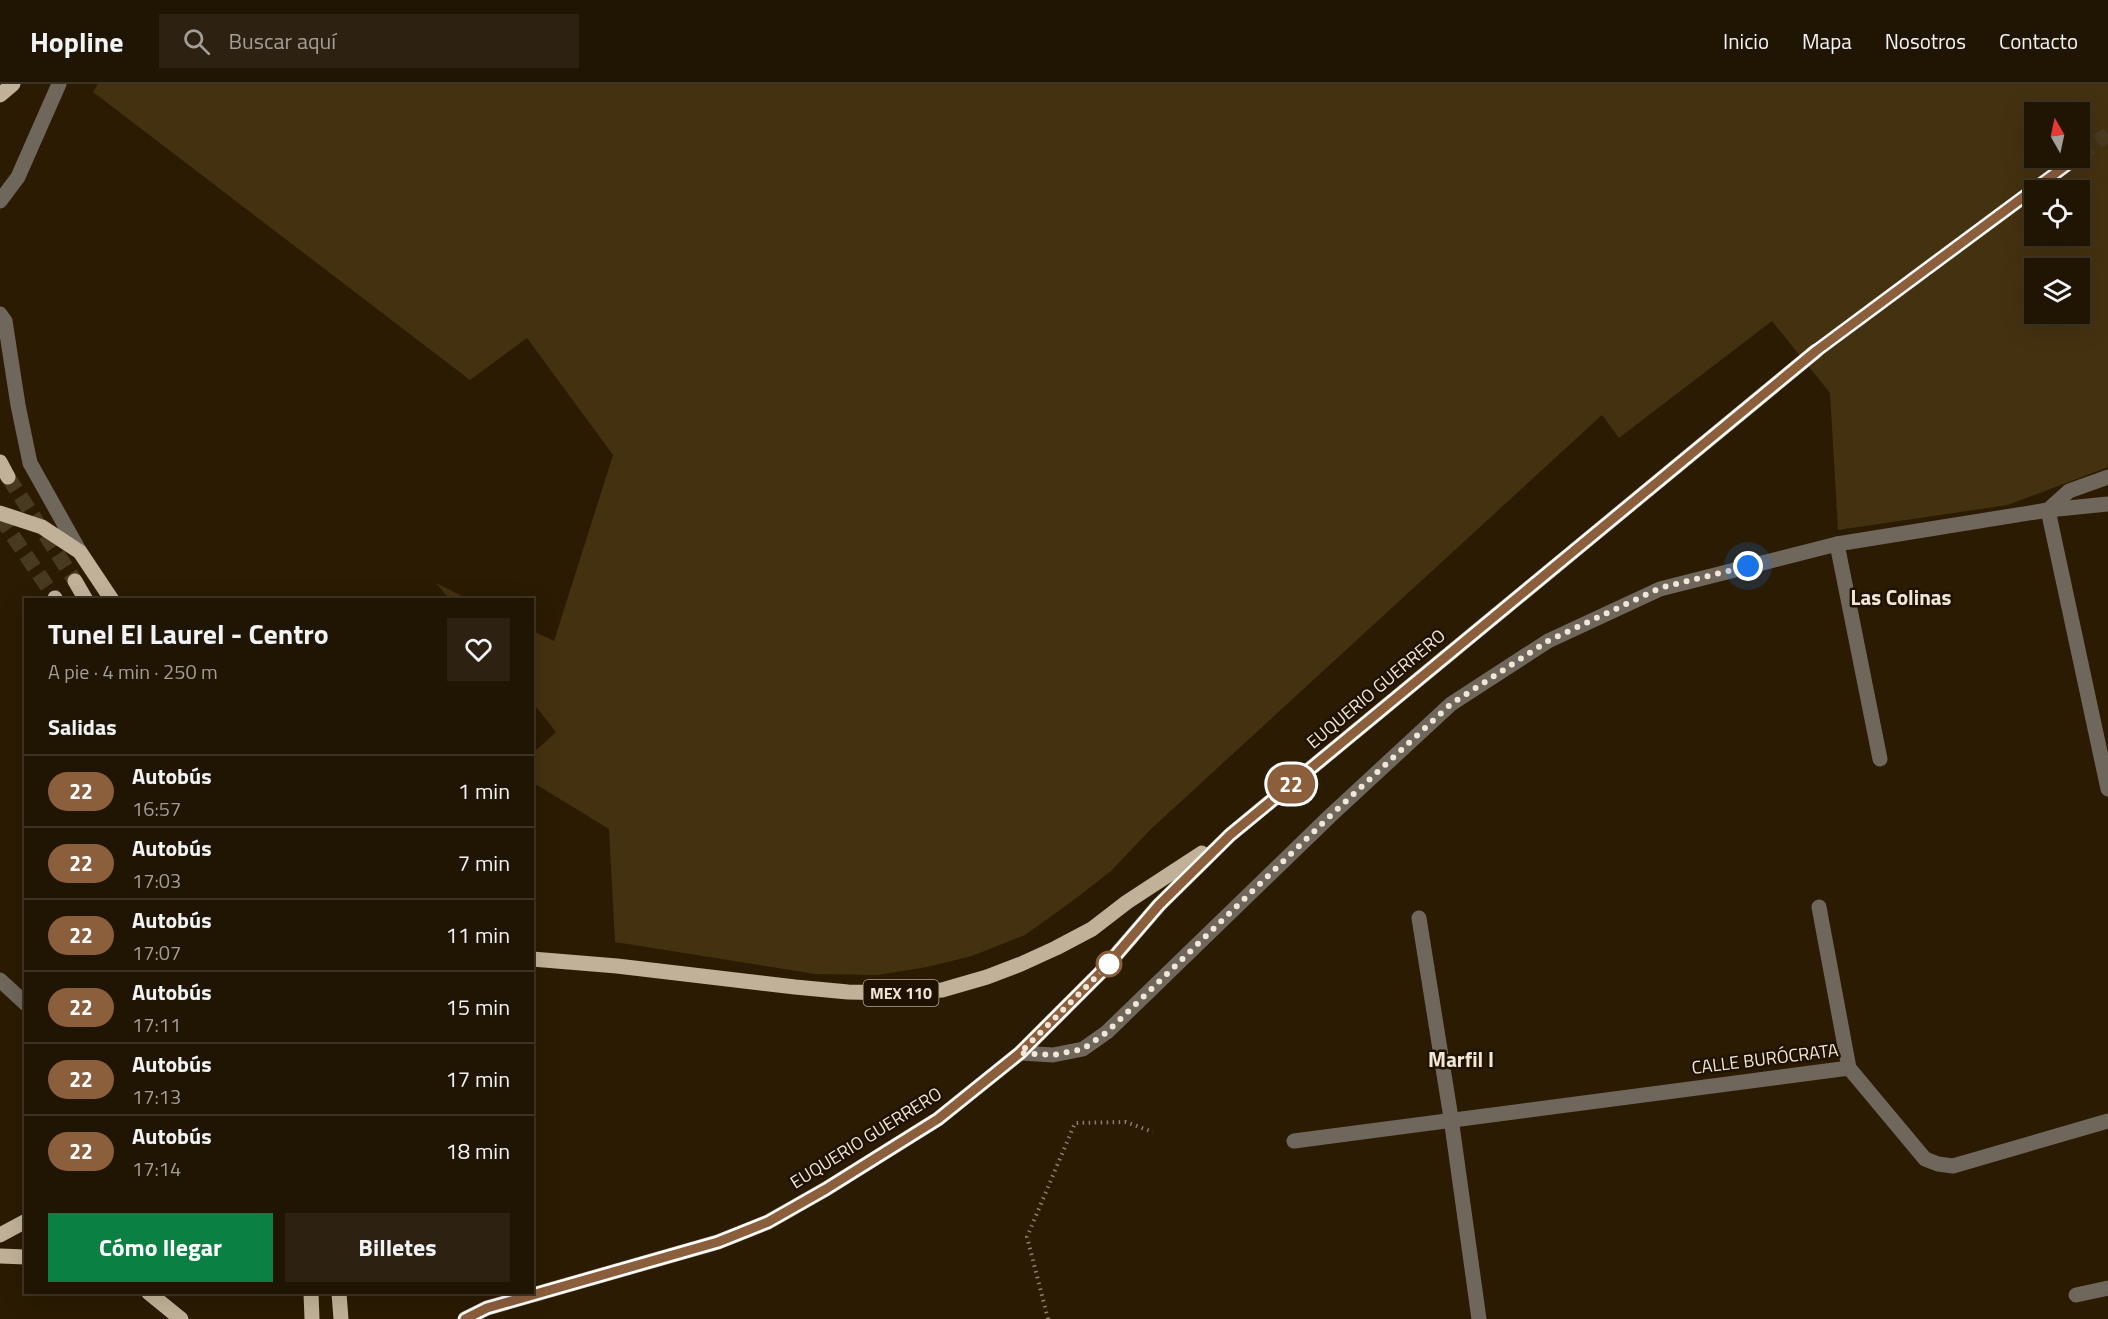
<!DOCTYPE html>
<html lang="es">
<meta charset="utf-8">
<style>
:root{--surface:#201402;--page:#2d2111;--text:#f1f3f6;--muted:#a29e99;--line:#3d3324;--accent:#0b8043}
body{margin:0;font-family:"Titillium Web",sans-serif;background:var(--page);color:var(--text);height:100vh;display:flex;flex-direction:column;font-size:22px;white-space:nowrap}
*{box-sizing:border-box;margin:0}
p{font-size:20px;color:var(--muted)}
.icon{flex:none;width:33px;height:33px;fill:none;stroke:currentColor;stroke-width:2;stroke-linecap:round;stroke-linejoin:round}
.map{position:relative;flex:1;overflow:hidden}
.side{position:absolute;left:24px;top:514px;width:510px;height:696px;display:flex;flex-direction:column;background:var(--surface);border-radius:0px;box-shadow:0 6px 24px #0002,0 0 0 2px var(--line)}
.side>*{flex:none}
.badge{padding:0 12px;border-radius:20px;font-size:21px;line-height:39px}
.needle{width:39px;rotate:351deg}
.buttons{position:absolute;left:2024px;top:18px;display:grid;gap:12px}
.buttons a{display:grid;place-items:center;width:66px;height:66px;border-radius:0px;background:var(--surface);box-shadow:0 6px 24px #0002,0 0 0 2px var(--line);font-size:30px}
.you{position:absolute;width:30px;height:30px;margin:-15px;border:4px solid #fff;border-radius:50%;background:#1a73e8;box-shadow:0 0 0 9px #1a73e833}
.map>.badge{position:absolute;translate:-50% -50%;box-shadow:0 0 0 3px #fff}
h2{padding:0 24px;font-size:22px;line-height:54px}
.round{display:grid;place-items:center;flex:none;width:63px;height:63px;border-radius:0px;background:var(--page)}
.summary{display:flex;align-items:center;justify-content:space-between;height:102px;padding:0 24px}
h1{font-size:28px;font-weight:700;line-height:45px}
.action{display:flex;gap:12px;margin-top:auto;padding:12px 24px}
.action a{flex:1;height:69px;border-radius:0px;background:var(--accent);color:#fff;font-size:24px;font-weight:700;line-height:69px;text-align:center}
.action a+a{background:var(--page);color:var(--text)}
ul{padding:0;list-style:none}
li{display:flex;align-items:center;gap:18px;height:72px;padding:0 24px;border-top:2px solid var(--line)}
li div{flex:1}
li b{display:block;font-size:22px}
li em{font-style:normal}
li .badge{min-width:66px;font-weight:700;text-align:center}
header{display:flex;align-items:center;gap:36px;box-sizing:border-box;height:84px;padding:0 30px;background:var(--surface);border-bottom:2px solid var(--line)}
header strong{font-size:28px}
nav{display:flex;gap:33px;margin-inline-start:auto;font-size:21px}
.search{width:420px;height:54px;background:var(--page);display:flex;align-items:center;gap:15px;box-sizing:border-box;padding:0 21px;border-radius:0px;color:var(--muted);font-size:22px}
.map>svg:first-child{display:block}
</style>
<header>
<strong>Hopline</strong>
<div class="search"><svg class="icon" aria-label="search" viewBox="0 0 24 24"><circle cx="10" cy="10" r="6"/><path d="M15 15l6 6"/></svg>Buscar aquí</div>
<nav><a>Inicio</a><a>Mapa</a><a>Nosotros</a><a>Contacto</a></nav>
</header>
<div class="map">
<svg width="2108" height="1235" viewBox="0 0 2108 1235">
<rect width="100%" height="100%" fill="#2a1b02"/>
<g fill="#443110" fill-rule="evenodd">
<path d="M98,0H2108V383L2008,421L1838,446L1830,309L1772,237L1619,354L1602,331L1151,745L1111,787L1071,818L1025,851L972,872L927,883L878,891L815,890L615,858L609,745L532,698L533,669L556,648L533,619V547L554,557L613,371L527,254L470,296L93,8ZM2034,28H2079V74H2034ZM2034,106H2079V152H2034ZM2034,184H2079V230H2034Z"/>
<path d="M436,499L470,516H450Z"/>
</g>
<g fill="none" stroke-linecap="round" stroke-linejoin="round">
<g stroke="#483a22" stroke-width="15" stroke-dasharray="15 8" stroke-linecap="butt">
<path d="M2079,72L2108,50"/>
<path d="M1816,267L2076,74"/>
<path d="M8,393L75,497"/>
<path d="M0,433L55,514"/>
</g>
<path stroke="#8c7f6b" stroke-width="4" stroke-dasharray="1.5 4.5" stroke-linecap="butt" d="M1048,1235L1027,1153L1075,1039L1126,1038L1153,1048"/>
<g stroke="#6f675b" stroke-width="15">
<path d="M0,117L18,93L59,0"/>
<path d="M0,230L5,237L18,321L30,379L80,468"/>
<path d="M2048,426L2069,407L2108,393"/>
<path d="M1837,460L1880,675"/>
<path d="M2076,1211L2108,1204"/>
</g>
<g stroke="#6f675b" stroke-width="15">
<path d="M2048,426L2108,705"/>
<path d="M1819,823L1849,984"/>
<path d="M1419,834L1451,1034L1479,1235"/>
<path d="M0,896L26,920"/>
<path d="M1020,969L1053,971L1083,965L1107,948L1330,732L1451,620L1548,557L1660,505L1837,460L2048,426L2108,420"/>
<path d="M1294,1057L1849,984L1925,1075L1938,1080L1953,1082L2108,1037"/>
</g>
<g stroke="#c1b198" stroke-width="15">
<path d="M0,11L13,0"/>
<path d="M0,378L8,393"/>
<path d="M0,429L42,443L80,468L112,516"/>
<path d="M75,497L86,516"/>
<path d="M55,514L56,516"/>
<path d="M532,875L617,882L795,903L848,908L897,909L942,906L987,893L1021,880L1056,864L1092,845L1127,818L1202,769"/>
<path d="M0,1151L26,1137"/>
<path d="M0,1172L26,1173"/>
<path d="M149,1209L181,1235"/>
<path d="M311,1209L312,1235"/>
<path d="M339,1209L341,1235"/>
<path d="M465,1235L487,1224L718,1158L768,1138L826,1105L938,1035L1020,969L1103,886L1159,821L1230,751L1816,267"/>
</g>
</g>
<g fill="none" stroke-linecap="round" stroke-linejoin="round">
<g stroke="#fff" stroke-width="14">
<path id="line" d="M465,1235L487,1224L718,1158L768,1138L826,1105L938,1035L1020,969L1103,886L1159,821L1230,751L1816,267L2076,74"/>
</g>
<use href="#line" stroke="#8b5e3c" stroke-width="9"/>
<path stroke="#f1e7d8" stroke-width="6" stroke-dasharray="0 10.8" d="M1109,880L1020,969L1053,971L1083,965L1107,948L1330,732L1451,620L1548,557L1660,504L1748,482"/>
</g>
<circle fill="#fff" stroke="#8b5e3c" stroke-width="3" cx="1109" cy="880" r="12"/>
<g text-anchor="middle" stroke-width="5" stroke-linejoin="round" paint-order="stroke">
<rect fill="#201200" stroke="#b2a797" stroke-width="1.5" x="863.5" y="896" width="75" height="26" rx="4.5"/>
<g font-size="16" font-weight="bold" fill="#f1e7d8">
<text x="901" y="915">MEX 110</text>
</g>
<g font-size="18" fill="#f1e7d8" stroke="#201200">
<text transform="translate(1376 605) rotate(-40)" y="6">EUQUERIO GUERRERO</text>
<text transform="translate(1765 975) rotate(-7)" y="6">CALLE BURÓCRATA</text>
<text transform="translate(866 1054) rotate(-32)" y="6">EUQUERIO GUERRERO</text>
</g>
<g font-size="21" font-weight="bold" fill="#f1e7d8" stroke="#201200">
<text x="1901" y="521">Las Colinas</text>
<text x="1461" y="983">Marfil I</text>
</g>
</g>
</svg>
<div class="buttons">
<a><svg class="needle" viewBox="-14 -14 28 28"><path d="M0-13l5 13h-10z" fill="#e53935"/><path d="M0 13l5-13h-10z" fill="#a29e99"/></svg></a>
<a><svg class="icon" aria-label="locate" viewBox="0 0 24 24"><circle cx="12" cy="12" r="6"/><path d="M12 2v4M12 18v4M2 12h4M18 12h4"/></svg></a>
<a><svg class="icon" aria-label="layers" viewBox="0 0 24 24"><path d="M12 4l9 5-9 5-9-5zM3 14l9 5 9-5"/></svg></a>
</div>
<div class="you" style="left:1748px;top:482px"></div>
<b class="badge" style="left:1291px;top:700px;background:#8b5e3c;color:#fff">22</b>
<section class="side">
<div class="summary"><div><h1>Tunel El Laurel - Centro</h1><p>A pie · 4 min · 250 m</p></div><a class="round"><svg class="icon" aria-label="heart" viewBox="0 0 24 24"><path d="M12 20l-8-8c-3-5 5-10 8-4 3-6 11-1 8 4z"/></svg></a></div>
<h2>Salidas</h2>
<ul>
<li><span class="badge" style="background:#8b5e3c;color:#fff">22</span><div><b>Autobús</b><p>16:57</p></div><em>1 min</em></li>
<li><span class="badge" style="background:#8b5e3c;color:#fff">22</span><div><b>Autobús</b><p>17:03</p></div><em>7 min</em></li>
<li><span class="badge" style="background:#8b5e3c;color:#fff">22</span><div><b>Autobús</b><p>17:07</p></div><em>11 min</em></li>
<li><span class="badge" style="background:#8b5e3c;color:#fff">22</span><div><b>Autobús</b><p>17:11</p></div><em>15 min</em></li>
<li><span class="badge" style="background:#8b5e3c;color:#fff">22</span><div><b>Autobús</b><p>17:13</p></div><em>17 min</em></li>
<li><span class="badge" style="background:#8b5e3c;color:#fff">22</span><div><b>Autobús</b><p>17:14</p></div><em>18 min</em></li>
</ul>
<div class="action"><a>Cómo llegar</a><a>Billetes</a></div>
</section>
</div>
